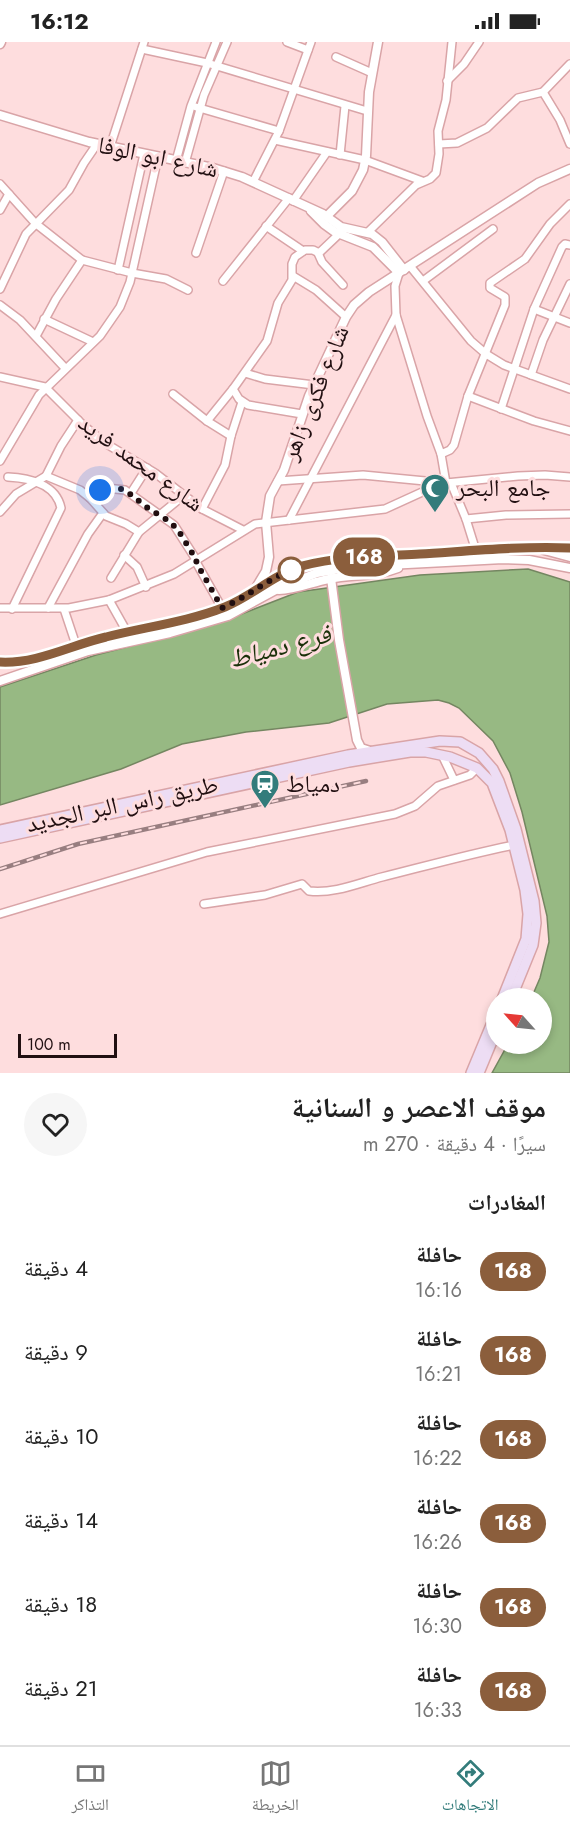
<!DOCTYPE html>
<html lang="ar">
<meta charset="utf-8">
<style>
:root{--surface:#fff;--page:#f6f6f6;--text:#222;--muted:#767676;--line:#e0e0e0;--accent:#337c7b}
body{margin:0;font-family:Jost,"Noto Naskh Arabic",sans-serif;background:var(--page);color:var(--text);direction:rtl;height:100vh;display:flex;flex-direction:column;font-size:22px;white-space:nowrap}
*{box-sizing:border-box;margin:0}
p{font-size:20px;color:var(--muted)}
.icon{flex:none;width:33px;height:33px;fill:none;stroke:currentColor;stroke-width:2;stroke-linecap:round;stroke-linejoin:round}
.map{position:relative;height:1031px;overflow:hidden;direction:ltr}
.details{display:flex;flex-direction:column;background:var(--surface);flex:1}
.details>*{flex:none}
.badge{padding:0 12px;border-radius:20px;font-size:21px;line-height:39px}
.needle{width:39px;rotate:297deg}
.tools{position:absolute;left:486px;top:946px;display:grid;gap:12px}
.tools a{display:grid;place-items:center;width:66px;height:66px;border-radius:50%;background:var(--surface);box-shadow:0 3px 9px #0003;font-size:30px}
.scale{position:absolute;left:18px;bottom:15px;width:99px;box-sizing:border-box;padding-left:6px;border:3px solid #210f11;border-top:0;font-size:16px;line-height:21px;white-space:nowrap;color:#210f11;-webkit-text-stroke:4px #feddde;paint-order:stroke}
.you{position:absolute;width:30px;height:30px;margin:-15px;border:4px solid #fff;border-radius:50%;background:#1a73e8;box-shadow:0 0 0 9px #1a73e833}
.map>.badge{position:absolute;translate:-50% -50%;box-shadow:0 0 0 3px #fff}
h2{padding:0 24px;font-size:22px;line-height:54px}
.round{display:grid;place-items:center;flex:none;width:63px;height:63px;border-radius:32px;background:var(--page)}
.summary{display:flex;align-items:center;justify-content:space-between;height:102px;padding:0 24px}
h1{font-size:28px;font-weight:700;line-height:45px}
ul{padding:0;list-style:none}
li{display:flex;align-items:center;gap:18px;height:84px;padding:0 24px}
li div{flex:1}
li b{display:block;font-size:22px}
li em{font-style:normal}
li .badge{min-width:66px;font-weight:700;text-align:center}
.status{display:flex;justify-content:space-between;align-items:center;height:42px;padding:0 30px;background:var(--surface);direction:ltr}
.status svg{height:16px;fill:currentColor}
.menu{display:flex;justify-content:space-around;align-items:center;height:84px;border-top:2px solid var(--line);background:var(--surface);font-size:16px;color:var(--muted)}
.menu a{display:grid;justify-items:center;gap:3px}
.menu .on{color:var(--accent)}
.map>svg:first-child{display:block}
</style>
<div class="status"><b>16:12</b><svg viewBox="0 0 49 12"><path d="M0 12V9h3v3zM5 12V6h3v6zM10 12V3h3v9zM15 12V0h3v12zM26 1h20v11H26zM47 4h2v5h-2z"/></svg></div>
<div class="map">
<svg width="570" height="1031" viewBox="0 0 570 1031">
<rect width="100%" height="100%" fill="#feddde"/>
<path fill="#97b983" stroke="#748661" stroke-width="1.5" d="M528,527L570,540V1031H492L508,1002H542V957H531L540,936L549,900L547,874L522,770L510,731L493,699L459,666L449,661L438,658L387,662L329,681L246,690L182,702L121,727L0,763V645L96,613L216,582L298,550L420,533Z"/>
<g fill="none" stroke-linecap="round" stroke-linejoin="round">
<g stroke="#d9a4a7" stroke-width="10">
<g id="minor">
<path d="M287,0L308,8"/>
<path d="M142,7L207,21L367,69"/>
<path d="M336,15L372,31"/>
<path d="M447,39L464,22L479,0"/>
<path d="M543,50L560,78L570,102"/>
<path d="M196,65L279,89"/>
<path d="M275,98L365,118L422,139"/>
<path d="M439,102L457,101L487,86L518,56L543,50L570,22"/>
<path d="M110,105L144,0"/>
<path d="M340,113L345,64"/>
<path d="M176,119L191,64L216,0"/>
<path d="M185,121L204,53L227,0"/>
<path d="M253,140L279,89L311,0"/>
<path d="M0,142L35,181L82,218L132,231L166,237L188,248"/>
<path d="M293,159L327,110"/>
<path d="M0,168L9,152"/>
<path d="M266,184L303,209"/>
<path d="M368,190L416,143L430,137L436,131L439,112L438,89L446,58L452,0"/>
<path d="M196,211L224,129"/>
<path d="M318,211L322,220L343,243"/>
<path d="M410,224L471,299L486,312L504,323L570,347"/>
<path d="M118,228L144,112"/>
<path d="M399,231L395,244L396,273L427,374L441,412L446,441"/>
<path d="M293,234L316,248L346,275"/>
<path d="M223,239L289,156"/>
<path d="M423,239L493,187"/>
<path d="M0,247L26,192L69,148L84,121L97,102"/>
<path d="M0,263L20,278L65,326"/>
<path d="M534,267L570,281"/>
<path d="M44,277L93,300"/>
<path d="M36,294L56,257L82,218"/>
<path d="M245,331L265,337L314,343"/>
<path d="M531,333L543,298L570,242"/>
<path d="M0,335L45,345L84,384L105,401L155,431L202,467L243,488"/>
<path d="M233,347L239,357L248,363L302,372"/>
<path d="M173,352L207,379L231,394"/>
<path d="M468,354L534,379L570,389"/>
<path d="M501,367L534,267L562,205L565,202L570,203"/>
<path d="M207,379L233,347L267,299L278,261L292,238V222L295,215L305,208H313L319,211L339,192"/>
<path d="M441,412L450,408L454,403L468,354L505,263V255L490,246V241L525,217L550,182L570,162"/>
<path d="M0,419L39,353L100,294L120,265L130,240L158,115"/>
<path d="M46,434L80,448L90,456L106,474L126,482L139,490"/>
<path d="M8,435C29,436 56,442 61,466L12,567"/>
<path d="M278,439L363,433L446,441L518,434L545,433L570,435"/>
<path d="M451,441L466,477L476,509"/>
<path d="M131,451L147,426"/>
<path d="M90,456L106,446L125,448L174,483L197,519"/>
<path d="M202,467L225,423L231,394L242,360"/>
<path d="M0,470L16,452L46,434L61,404L78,378"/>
<path d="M466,477L506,473L570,472"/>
<path d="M289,478L396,273"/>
<path d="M124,513L137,525L146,545"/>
<path d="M196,520L222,566"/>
<path d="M111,536L139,490L183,454"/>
<path d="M109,558L127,590"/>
<path d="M0,566H69L109,558L174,532L255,482L385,467L442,441"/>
<path d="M48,566L88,492L103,471"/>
<path d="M64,567L76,603"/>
<path d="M442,713L454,738"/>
<path d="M204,862L265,853L302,842L309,849C334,852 359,841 382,835C426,824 469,812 514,803"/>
<path d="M0,872L207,810L395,772L415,764L438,744L470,733L477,726"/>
</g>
</g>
<g stroke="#d9a4a7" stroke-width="11">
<g id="tertiary">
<path d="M0,2L1,0"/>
<path d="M0,73L89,100L213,126L242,135L323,172L341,185L372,192L382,200L404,228"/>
<path d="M311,169L324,182L335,190L373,205L399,231"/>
<path d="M327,174L352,149L363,128L366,114L369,50L378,0"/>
<path d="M544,508L570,515"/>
<path d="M331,536L339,598L357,698L361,706L370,709"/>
<path d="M257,544L266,529L269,515L266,480L270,454L284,428L309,354L346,275L354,263L369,250L538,141L570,127"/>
<path d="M279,548C296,548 312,540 329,537C352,532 376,535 398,526"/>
<path d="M0,620C36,622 71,603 106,595C145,585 188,580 225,565C252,553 273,533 302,525C339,514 381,514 420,512C469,509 520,505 570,506"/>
<path d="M0,639L88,609L170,591L228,574L283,544L317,531L350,525L503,517L529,518L570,526"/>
</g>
</g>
<g stroke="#d9a4a7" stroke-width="12">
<g id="secondary">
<path d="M0,788L348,713L440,699L460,700L479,711L493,727L499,739L516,787L534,859L536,881L533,903L511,957"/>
<path d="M0,796L349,720L410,710H426L450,715L477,726L492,741L510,788L525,848L528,872L526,897L502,957"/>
<path d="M471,1031L496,971"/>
<path d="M479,1031L496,990"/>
</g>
</g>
<use href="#minor" stroke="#fff" stroke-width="7"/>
<use href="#tertiary" stroke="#fff" stroke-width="8"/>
<use href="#secondary" stroke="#edddf4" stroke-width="9"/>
<g stroke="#987e80" stroke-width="4.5">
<path id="rail" d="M0,827L78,802L366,739"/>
</g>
<use href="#rail" stroke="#feddde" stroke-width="2" stroke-dasharray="7" stroke-linecap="butt"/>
</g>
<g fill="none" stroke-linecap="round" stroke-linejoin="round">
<g stroke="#fff" stroke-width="14">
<path id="line" d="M0,620C37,622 71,603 106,595C145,585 187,580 225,565C252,554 273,533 302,524C339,514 381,514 420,512C469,509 520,504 570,506"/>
</g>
<use href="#line" stroke="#8b5e3c" stroke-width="9"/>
<path stroke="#210f11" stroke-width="6" stroke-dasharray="0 10.8" d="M100,448L113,445L125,448L149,467L169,479L178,488L197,519L196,520L222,566C247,555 268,537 293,527L291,528"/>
</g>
<defs>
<g id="mosque-pin" transform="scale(1.5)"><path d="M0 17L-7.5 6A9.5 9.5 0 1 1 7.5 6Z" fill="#337c7b" stroke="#feddde"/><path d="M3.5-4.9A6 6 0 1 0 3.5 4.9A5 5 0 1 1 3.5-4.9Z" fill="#fff"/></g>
<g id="station-pin" transform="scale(1.5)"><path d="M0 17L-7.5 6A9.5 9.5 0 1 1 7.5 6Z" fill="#337c7b" stroke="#feddde"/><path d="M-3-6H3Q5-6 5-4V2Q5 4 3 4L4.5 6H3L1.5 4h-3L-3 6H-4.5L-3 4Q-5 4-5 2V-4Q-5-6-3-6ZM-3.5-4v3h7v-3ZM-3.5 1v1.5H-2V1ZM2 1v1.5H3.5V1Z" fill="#fff"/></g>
</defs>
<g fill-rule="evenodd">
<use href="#mosque-pin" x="435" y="446"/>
<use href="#station-pin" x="265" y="742"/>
</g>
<circle fill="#fff" stroke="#8b5e3c" stroke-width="3" cx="291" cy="528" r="12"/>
<g text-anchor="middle" stroke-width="6" stroke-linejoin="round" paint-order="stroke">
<g font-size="24" fill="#210f11" stroke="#feddde">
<text transform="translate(158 115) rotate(12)" y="8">شارع ابو الوفا</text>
<text transform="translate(315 351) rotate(-68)" y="8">شارع فكرى زاهر</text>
<text transform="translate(141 421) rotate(36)" y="8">شارع محمد فريد</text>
<text transform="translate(122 762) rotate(-12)" y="8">طريق راس البر الجديد</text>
</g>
<g font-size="24" fill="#210f11" stroke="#feddde" text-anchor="start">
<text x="456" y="454">جامع البحر</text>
<text x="286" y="750">دمياط</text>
</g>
<g font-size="26" font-style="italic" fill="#1a3009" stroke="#feddde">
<text transform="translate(280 604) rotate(-15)" y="9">فرع دمياط</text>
</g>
</g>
</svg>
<div class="tools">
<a><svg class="needle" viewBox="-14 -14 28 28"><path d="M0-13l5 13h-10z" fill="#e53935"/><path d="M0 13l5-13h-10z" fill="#767676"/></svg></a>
</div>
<div class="scale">100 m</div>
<div class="you" style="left:100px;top:448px"></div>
<b class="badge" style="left:364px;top:515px;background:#8b5e3c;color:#fff">168</b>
</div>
<section class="details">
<div class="summary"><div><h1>موقف الاعصر و السنانية</h1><p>سيرًا · 4 دقيقة · 270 m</p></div><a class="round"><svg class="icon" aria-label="heart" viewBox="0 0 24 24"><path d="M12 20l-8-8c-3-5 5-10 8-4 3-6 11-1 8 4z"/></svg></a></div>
<h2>المغادرات</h2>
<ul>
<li><span class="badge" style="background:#8b5e3c;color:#fff">168</span><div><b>حافلة</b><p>16:16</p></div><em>4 دقيقة</em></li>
<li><span class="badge" style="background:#8b5e3c;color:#fff">168</span><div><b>حافلة</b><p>16:21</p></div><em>9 دقيقة</em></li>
<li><span class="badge" style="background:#8b5e3c;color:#fff">168</span><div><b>حافلة</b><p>16:22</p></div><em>10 دقيقة</em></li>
<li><span class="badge" style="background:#8b5e3c;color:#fff">168</span><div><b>حافلة</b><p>16:26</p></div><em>14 دقيقة</em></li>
<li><span class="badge" style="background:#8b5e3c;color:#fff">168</span><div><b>حافلة</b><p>16:30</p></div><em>18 دقيقة</em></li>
<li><span class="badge" style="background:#8b5e3c;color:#fff">168</span><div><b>حافلة</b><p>16:33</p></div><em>21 دقيقة</em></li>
</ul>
</section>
<nav class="menu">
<a class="on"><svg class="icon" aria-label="directions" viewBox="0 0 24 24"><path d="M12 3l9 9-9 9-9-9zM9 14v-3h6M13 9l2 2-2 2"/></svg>الاتجاهات</a>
<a><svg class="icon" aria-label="map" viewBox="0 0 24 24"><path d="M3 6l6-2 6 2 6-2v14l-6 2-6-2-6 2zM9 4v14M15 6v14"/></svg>الخريطة</a>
<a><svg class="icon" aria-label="tickets" viewBox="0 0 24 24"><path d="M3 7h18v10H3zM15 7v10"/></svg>التذاكر</a>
</nav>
